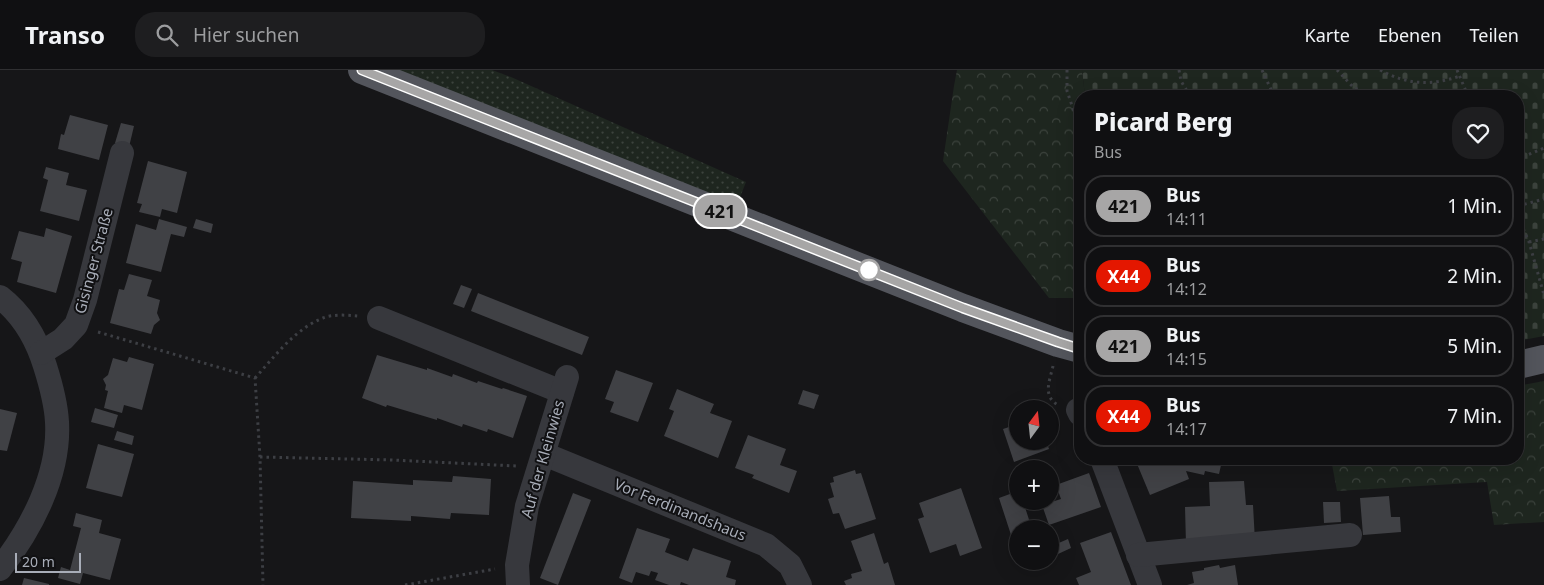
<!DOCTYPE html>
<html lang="de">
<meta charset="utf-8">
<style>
:root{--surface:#101012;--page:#1e1e20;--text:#f1f3f6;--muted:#9c9d9f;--line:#303032}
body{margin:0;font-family:"Noto Sans",sans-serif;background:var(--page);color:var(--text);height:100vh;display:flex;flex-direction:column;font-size:19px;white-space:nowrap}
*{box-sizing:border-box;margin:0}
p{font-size:16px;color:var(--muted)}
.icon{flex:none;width:28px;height:28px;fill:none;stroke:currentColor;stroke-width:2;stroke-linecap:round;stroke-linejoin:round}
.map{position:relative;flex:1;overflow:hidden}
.drawer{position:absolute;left:1074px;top:20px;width:450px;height:375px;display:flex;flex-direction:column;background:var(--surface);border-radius:20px;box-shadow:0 5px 20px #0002,0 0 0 1px var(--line)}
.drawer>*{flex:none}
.badge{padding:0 10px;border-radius:16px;font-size:18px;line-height:32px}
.needle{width:32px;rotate:15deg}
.tools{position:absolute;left:1009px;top:330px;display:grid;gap:10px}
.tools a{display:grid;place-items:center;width:50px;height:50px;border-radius:50%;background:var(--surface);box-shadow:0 5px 20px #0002,0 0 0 1px var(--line);font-size:25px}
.scale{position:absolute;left:15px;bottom:12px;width:66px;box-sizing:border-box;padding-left:5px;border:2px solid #a8adb8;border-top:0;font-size:14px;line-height:18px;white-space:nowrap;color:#a8adb8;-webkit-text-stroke:4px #111113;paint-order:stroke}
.map>.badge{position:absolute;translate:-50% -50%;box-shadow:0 0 0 2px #fff}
.round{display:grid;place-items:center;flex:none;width:52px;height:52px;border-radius:20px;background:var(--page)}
.overview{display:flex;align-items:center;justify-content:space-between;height:85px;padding:0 20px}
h1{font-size:24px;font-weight:800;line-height:38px}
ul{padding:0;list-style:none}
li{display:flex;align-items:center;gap:15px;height:62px;margin:0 10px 8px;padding:0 10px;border:2px solid var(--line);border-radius:20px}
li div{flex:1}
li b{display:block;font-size:19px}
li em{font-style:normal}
li .badge{min-width:55px;font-weight:700;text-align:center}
header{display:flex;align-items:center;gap:30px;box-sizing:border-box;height:70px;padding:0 25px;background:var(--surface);border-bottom:1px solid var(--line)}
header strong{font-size:24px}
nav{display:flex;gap:28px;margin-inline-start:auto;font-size:18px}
.search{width:350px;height:45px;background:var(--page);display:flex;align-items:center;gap:12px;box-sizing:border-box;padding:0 18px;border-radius:20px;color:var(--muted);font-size:19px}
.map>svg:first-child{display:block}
</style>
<header>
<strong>Transo</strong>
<div class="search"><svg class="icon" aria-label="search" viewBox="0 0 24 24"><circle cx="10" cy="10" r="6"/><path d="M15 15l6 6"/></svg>Hier suchen</div>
<nav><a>Karte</a><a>Ebenen</a><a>Teilen</a></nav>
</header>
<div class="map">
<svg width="1544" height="515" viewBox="0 0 1544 515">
<defs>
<pattern id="grass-dots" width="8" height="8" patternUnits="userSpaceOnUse" patternTransform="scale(1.25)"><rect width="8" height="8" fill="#1e261f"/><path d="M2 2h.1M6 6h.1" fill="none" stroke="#3c433d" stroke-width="1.8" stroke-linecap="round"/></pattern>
<pattern id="forest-crowns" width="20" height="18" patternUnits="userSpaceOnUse" patternTransform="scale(1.25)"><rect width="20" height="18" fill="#1e261f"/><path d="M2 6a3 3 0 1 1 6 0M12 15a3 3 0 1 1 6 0" fill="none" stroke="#3c433d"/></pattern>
<pattern id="cemetery-stones" width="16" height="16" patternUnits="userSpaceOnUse" patternTransform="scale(1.25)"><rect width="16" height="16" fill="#1e261f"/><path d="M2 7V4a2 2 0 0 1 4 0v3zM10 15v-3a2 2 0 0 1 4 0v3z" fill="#3c433d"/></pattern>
</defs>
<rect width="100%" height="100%" fill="#161618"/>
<path fill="url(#grass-dots)" d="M395,0H492L511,7L746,112L737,135Z"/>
<g fill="url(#forest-crowns)">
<path d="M957,0H1082L1085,26H1080V228H1049L943,91L954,16Z"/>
<path d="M1544,311V452L1494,455L1487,412L1337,421L1331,389H1518V316Z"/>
</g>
<path fill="url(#cemetery-stones)" d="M1082,0H1544V266L1518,271V26H1085Z"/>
<g fill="#404145">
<path d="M70,45L108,55L99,90L58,79L61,64L64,65Z"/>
<path d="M121,53L134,56L129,77L115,73Z"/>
<path d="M148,91L187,102L177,143L162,139L160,147L139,142L142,134L137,133Z"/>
<path d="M46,97L69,103L66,115L87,120L79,151L40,141L48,110L43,108Z"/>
<path d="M159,149L187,157L184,167L171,164L161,202L126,193L136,154L156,160Z"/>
<path d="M196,149L213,154L211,163L193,158Z"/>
<path d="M46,158L72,166L56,223L17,212L22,192L11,189L19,161L44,167Z"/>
<path d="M129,204L152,210L147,226L160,230L157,243L160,250L154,255L151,264L110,253L119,219L124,220Z"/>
<path d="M461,215L472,219L464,238L453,234Z"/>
<path d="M478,223L589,267L582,285L471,241Z"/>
<path d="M377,285L427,300V298L452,307L453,304L477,313L478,311L502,319L503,318L527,326L513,368L488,359L487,362L463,354L462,357L437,348V350L387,335L386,337L362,328Z"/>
<path d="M129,287L154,294L142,340L124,335L122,343L104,338L108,321L105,320L106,315L103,309L108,305L113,288L127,292Z"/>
<path d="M616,300L653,313L638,352L610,342L614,332L605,329Z"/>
<path d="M677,319L714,334L710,343L732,351L718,388L664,366L674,341L669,339Z"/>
<path d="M803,320L819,325L814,339L798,334Z"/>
<path d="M95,338L118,345L114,358L91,352Z"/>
<path d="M0,339L17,343L7,381L0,380Z"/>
<path d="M1018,354V371H1046L1049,379L1014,392L1003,359Z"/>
<path d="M117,361L134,366L132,375L114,370Z"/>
<path d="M748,365L786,379L780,395L797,401L789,423L752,408L754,405L735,398Z"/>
<path d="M98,374L134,384L122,427L86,418Z"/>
<path d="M1135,389H1214L1222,391L1219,404L1205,401L1204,405L1186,401L1189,409L1150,425Z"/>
<path d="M855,400L856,404L861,403L876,449L845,459L839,443L833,444L828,429L834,427L830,413L834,412L833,407Z"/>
<path d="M1089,403L1101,437L1049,455L1042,435L1061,429L1056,415Z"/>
<path d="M453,406L491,409L489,445L451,443L450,449L411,446V451L351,448L353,411L413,415V410L452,412Z"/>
<path d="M1244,411L1246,435H1253L1255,471L1186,474L1185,437L1210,436L1209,412Z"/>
<path d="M961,418L982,478L960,486L956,474L930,483L918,449L924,447L919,433Z"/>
<path d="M1018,421V431H1023L1032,459H1018V466L1012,468L999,428Z"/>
<path d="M573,423L591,430L558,515L540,508Z"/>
<path d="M1389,426L1391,447H1400L1401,462L1363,465L1360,428Z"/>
<path d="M1323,432H1340L1341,452L1324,453Z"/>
<path d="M76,443L102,450L99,463L121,469L110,510L83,503L80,514L58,508L61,497L70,500L81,458L73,456Z"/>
<path d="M637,458L670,469L665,482L688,491L693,478L731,491L726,507L736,510L735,515H689L681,512L680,515H669L655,510L658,503L651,501L649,506L636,502L632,513L619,508Z"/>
<path d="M1111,462L1131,515H1079L1076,508L1091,502L1080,473Z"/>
<path d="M874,463L884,494L888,492L895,515H846L844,511L852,508L851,504L862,501L851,471Z"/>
<path d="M1068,469L1071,478L1058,484L1054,475Z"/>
<path d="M1219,495L1220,498L1235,495L1238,515H1187L1194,513L1192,502L1204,500V498Z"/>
<path d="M24,508L49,514V515H22Z"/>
</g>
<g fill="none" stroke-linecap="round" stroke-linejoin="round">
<g stroke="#3d3f44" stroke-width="3" stroke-dasharray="2.5 4" stroke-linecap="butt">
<path d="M1067,0V21L1080,59"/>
<path d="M1179,0L1181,11L1190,26"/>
<path d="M1262,0L1274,26"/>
<path d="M1337,0L1354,18L1377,26"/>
<path d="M1380,0C1408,15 1431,16 1460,6"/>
<path d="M1457,0L1468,26"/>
<path d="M1523,87L1544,78"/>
<path d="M1518,136L1544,129"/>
<path d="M1518,147L1529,172L1544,225"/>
<path d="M1529,172L1544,169"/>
<path d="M98,262L255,308L260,387L263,515"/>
<path d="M1053,296C1050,310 1042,326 1058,335"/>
<path d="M255,308C275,286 295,259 323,248C333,244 347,245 358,246"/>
<path d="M260,387L392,390L517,396"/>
<path d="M405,515L495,499"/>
</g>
<g stroke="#37383d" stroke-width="24">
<path d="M0,227C22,244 37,270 45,296C51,315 56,333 57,352C60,405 31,459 0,499"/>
<path d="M379,248L562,322"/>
<path d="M41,283L63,269L76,255L85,230L122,83"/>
<path d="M1078,340L1080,344"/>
<path d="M544,384L766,475L790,495L800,515"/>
<path d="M1102,389L1150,515"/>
<path d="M1138,485L1350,465"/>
<path d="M518,515L517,495L527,436L567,307"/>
</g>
<g stroke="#53555c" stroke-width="28">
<path d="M362,0L963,238L1058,273L1080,279"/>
<path d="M1518,295L1544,289"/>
</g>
</g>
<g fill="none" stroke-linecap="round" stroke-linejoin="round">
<g stroke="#fff" stroke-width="11">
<path id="line" d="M362,0L963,238L1058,272L1080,279"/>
</g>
<use href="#line" stroke="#a7a6a6" stroke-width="8"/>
</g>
<circle fill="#fff" stroke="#a7a6a6" stroke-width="2.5" cx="869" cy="200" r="10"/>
<g text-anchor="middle" stroke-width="4" stroke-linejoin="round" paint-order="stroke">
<g font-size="15" fill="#a8adb8" stroke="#111113">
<text transform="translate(94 191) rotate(-75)" y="5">Gisinger Straße</text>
<text transform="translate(543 389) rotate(-74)" y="5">Auf der Kleinwies</text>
<text transform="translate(680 440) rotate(22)" y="5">Vor Ferdinandshaus</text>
</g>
</g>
</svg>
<div class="tools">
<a><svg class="needle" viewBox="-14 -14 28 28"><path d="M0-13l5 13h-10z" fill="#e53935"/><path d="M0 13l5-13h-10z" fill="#9c9d9f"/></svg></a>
<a>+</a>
<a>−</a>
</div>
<div class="scale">20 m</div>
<b class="badge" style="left:720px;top:141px;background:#a7a6a6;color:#111">421</b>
<section class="drawer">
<div class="overview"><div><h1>Picard Berg</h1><p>Bus</p></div><a class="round"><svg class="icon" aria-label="heart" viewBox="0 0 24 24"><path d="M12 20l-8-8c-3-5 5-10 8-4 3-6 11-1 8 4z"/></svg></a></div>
<ul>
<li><span class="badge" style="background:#a7a6a6;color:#111">421</span><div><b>Bus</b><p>14:11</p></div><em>1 Min.</em></li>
<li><span class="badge" style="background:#e41700;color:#fff">X44</span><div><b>Bus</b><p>14:12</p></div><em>2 Min.</em></li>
<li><span class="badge" style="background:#a7a6a6;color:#111">421</span><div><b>Bus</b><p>14:15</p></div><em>5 Min.</em></li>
<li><span class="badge" style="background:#e41700;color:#fff">X44</span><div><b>Bus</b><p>14:17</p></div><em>7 Min.</em></li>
</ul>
</section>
</div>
